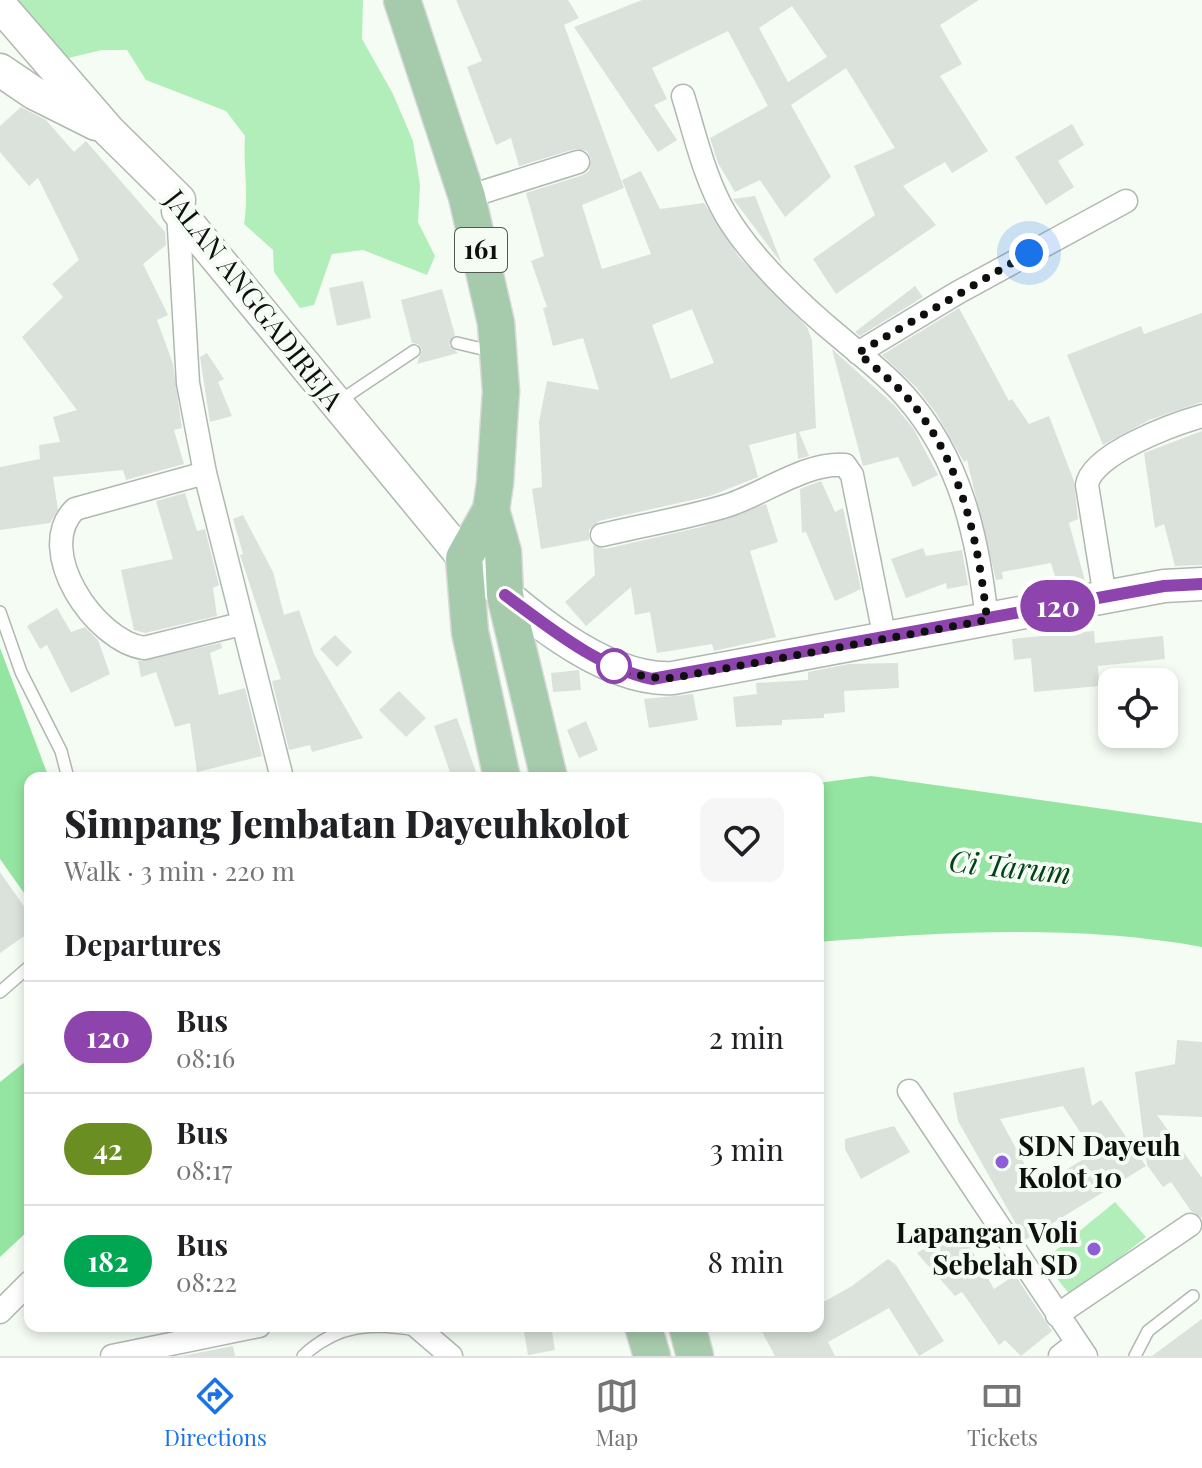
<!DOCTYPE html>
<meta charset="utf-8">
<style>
:root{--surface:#fff;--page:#f6f6f6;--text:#202124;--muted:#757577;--line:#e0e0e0;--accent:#1a73e8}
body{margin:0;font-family:"Playfair Display",serif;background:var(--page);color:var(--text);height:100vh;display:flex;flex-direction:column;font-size:30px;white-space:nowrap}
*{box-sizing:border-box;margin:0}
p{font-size:26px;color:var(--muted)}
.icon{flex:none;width:44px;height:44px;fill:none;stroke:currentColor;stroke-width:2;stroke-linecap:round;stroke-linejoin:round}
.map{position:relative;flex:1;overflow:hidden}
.panel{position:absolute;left:24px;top:772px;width:800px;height:560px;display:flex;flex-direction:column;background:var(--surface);border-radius:16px;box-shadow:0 4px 12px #0003}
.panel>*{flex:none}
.badge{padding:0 16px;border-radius:26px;font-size:28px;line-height:52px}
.tools{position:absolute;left:1098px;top:668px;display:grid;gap:16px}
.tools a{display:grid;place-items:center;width:80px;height:80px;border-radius:16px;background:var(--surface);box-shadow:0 4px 12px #0003;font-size:40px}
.you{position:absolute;width:40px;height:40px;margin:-20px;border:6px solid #fff;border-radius:50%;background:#1a73e8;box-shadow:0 0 0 12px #1a73e833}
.map>.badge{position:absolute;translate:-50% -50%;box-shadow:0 0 0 4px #fff}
h2{padding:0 40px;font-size:30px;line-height:72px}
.round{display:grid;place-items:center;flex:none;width:84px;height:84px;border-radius:16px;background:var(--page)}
.headline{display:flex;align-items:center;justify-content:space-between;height:136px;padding:0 40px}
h1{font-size:38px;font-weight:800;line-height:60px}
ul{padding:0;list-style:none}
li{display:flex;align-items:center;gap:24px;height:112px;padding:0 40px;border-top:2px solid var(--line)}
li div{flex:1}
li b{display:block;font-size:30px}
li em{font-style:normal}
li .badge{min-width:88px;font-weight:700;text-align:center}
.dock{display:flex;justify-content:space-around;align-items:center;height:112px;border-top:2px solid var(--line);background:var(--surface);font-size:22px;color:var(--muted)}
.dock a{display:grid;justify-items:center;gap:4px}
.dock .selected{color:var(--accent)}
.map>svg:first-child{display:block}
</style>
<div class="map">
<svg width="1202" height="1356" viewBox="0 0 1202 1356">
<rect width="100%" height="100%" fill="#f4fcf4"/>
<g fill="#b2eeba">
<path d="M15,0H363L362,39L393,94L413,141L420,185L418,222L435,256L427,275L363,250L332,254L314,305L300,308L274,272L273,250L244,224C249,194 243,166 245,136L226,111L146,80L127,50H102L64,59Z"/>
<path d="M1115,1202L1146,1237L1071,1296L1043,1261Z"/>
</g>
<g fill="#94e5a1">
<path d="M0,648L49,778H30L29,900L0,859Z"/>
<path d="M871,776L1202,823V947C1075,924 945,932 818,942V783Z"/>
<path d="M30,1058V1229L0,1257V1082Z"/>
</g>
<g fill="#dae2db" fill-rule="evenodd">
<path d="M456,0H568L579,18L564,25L624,188L582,205L602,269L651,254L622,180L641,171L660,209L704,203L739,257L807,327L812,340L816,428L799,432L809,456L798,459L796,433L749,445L758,477L710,496L599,521L589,530V540L541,549L532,489L542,487L539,422L547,381L599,390L583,338L553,346L543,308L547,307L531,261L544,256L526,193L583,175L589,171L591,159L587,151L575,149L519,166L511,138L496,145L467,67L482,61ZM692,309L714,363L671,379L652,325Z"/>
<path d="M642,0H979L940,25L962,64L940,76L988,151L952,173L945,162L903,186L936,225L836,294L813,259L875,215L854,166L895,148L846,68L791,105L831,177L785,217L760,180L735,192L718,163L710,138L768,106L728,31L652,68L667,99L654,105L677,140L658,152L574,27ZM792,6L827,57L788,82L759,28Z"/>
<path d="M21,107L46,120L74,152L86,141L165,232L166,245L143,264L168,315L157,320L173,364L182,428L174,430L184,464L126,480L123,470L53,477L58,510L50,523L0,530V467L40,459L39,445L60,442L53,417L77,410L22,337L63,297L52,284L79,260L38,178L29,186L0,152V126Z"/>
<path d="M1072,124L1084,145L1058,161L1074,187L1046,205L1015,157Z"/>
<path d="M755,196L782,264L733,199Z"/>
<path d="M363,281L371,318L337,326L329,288Z"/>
<path d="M915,286L923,297L860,336L855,332Z"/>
<path d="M442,289L455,335L449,345L458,353L417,364L422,350L418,344L412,343L401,300Z"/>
<path d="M959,308L1009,401L1012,399L1029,424L1049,416L1074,481L1078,519L1069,523L1085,581L1058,586L1051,563L1002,572L1003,579L996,580L967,460L964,462L936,413L916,387L882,355Z"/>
<path d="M1202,313V402L1149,420L1103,445L1067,355L1141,326L1144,334Z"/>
<path d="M832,349L894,405L913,428L938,475L913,487L898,457L863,466Z"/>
<path d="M207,353L224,379L218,382L232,416L210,422L200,357Z"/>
<path d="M1202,431V565L1175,566L1164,524L1155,528L1144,453Z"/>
<path d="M821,481L835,512L843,508L861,589L835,601L806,532L802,533L800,489Z"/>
<path d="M185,493L197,531L205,529L219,585L213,588L217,616L145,633L134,630L121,570L173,559L156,501Z"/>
<path d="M766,504L778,542L750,551L776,637L714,651L712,644L657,653L650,612L635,615L631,587L586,626L565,602L595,575L593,545L605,549L701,527Z"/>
<path d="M243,515L273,572L284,615L299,610L314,654L363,738L312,752L310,745L289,750L272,681L281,679L240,555L243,554L233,519Z"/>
<path d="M923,548L926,556L962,550L968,585L947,589L946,583L906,598L891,559Z"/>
<path d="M57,608L71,632L85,627L98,640L110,674L71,693L47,645L40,649L27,626Z"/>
<path d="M1094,631L1095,643L1163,636L1165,659L1098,666L1099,686L1034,692L1031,658L1014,660L1012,639Z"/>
<path d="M335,635L352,652L337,667L320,649Z"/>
<path d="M221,643L222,648L210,653L219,695L245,688L262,756L197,772L190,723L175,727L156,672L141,677L138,661Z"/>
<path d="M898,663L899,688L844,691L845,712L824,714V718L782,720V725L736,727L733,697L757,694L756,683L808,680V672L849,664Z"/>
<path d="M579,670L581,690L553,692L551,673Z"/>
<path d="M399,691L426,718L406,737L379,710Z"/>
<path d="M693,694L698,720L649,728L644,699Z"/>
<path d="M457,718L478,778H452L434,726Z"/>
<path d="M586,721L598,750L579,758L567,730Z"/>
<path d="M0,872L30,915V932L0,953Z"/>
<path d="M1177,1040L1202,1042V1117L1157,1115L1202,1178V1218L1191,1211L1171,1182L1163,1187L1147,1165L1135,1072L1175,1064Z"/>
<path d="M1084,1067L1092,1106L1101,1100L1146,1166L1025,1240L958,1121L953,1093ZM1063,1106L1094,1153L1037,1187L1000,1119Z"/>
<path d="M894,1126L910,1152L861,1179L845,1149V1139Z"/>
<path d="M959,1228L994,1289L1015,1275L1052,1331L1021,1356L1005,1340L999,1345L962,1292L955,1296L917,1253Z"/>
<path d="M888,1259L896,1265L944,1341L919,1356L889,1308L828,1342L835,1356H775L759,1326H818V1305L852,1286Z"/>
<path d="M1202,1319V1356H1152Z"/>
<path d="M523,1326H551L555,1350L528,1355Z"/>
<path d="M233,1346L235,1356H182Z"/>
</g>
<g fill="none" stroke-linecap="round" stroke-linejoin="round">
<g stroke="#b0b8b1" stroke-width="14">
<g id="lane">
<path d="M457,343L495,352"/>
<path d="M338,402L414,351"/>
<path d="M0,612L21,672L61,751L68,778"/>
<path d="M0,992L30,966"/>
<path d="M303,1356C337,1324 372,1322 417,1330"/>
<path d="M1135,1356L1148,1331L1193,1296"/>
</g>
</g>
<g stroke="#b0b8b1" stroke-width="25">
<g id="street">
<path d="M683,96C695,135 705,180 726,215C752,259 803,307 842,339C863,357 887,375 905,396C961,459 978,538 987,620"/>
<path d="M467,197L578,162"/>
<path d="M178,211L188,383L205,473L282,778"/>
<path d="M858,353L957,293L1126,201"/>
<path d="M205,473L75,509C33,550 95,641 144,648L241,624"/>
<path d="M602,535C643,525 688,518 729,505C765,493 806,462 845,465L852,475L885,639"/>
<path d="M1105,597L1087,485C1091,454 1174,424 1202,416"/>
<path d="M909,1091L1086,1356"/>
<path d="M0,1312L30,1282"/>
<path d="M1057,1315L1190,1225"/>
<path d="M416,1326L451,1356"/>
<path d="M112,1356L259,1326"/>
<path d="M1060,1356L1077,1343"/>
</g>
</g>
<g stroke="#b0b8b1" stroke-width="35">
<g id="secondary">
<path d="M0,5L109,131L179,200L178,211L464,558C516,605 600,682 673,678L1164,586L1202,584"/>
<path d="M0,70L34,93L96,124"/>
</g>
</g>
<g stroke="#d8d9d8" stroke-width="39">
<g id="primary">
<path d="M402,0L467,197L496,323L501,391L495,483L491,510L464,558L470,632L502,778"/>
<path d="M491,510L503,552L505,595L549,778"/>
<path d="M643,1326L652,1356"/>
<path d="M687,1326L695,1356"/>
</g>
</g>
<use href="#lane" stroke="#fff" stroke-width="11"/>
<use href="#street" stroke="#fff" stroke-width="22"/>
<use href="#secondary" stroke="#fff" stroke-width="32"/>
<use href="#primary" stroke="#a6caac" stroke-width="36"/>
</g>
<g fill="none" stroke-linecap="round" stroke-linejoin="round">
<g stroke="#fff" stroke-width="18">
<path id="line" d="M505,595C550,628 597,667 652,679L1164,586L1202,584"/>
</g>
<use href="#line" stroke="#8e44ad" stroke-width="12"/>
<path stroke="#0e100e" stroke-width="8" stroke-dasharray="0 14.4" d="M614,666C627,674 651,679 673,678L987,620C978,538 961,458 905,395C891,380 874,367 858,353L1029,253"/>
</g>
<circle fill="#fff" stroke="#8e44ad" stroke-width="4" cx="614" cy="666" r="16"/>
<g fill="#8d5ed8" stroke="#f4fcf4" stroke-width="3">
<circle cx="1002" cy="1162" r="8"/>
<circle cx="1094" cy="1249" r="8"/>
</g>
<g text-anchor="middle" stroke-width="8" stroke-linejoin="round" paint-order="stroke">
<rect fill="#f4fcf4" stroke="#535753" stroke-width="2" x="455" y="228" width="52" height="44" rx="6"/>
<g font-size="26" font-weight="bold" fill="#0e100e">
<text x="481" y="259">161</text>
</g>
<g font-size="28" fill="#0e100e" stroke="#f4fcf4">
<text transform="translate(254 300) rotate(52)" y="10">JALAN ANGGADIREJA</text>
</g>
<g font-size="28" font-weight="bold" fill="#0e100e" stroke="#f4fcf4" text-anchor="start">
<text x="1018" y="1156">SDN Dayeuh<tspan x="1018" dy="32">Kolot 10</tspan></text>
<text x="1078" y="1243" text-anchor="end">Lapangan Voli<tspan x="1078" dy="32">Sebelah SD</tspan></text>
</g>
<g font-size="30" font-style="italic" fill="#034117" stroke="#f4fcf4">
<text transform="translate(1010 868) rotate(6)" y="10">Ci Tarum</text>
</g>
</g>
</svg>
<div class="tools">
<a><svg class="icon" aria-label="locate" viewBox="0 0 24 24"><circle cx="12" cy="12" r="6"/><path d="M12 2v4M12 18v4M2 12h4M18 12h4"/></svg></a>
</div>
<div class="you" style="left:1029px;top:253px"></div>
<b class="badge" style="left:1058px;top:606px;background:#8e44ad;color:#fff">120</b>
<section class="panel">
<div class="headline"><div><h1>Simpang Jembatan Dayeuhkolot</h1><p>Walk · 3 min · 220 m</p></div><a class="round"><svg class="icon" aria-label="heart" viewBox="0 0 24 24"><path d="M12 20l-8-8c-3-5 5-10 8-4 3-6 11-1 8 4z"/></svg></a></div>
<h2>Departures</h2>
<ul>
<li><span class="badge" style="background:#8e44ad;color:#fff">120</span><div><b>Bus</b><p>08:16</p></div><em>2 min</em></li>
<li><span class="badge" style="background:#6b8e23;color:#fff">42</span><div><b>Bus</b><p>08:17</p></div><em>3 min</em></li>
<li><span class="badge" style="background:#00a651;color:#fff">182</span><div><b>Bus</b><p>08:22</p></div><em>8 min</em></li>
</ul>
</section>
</div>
<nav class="dock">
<a class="selected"><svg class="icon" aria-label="directions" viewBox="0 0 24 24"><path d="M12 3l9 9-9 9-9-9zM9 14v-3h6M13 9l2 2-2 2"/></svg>Directions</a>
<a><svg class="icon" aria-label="map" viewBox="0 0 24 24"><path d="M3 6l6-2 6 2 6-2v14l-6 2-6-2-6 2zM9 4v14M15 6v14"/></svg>Map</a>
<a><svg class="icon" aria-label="tickets" viewBox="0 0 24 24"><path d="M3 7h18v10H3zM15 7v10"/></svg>Tickets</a>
</nav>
